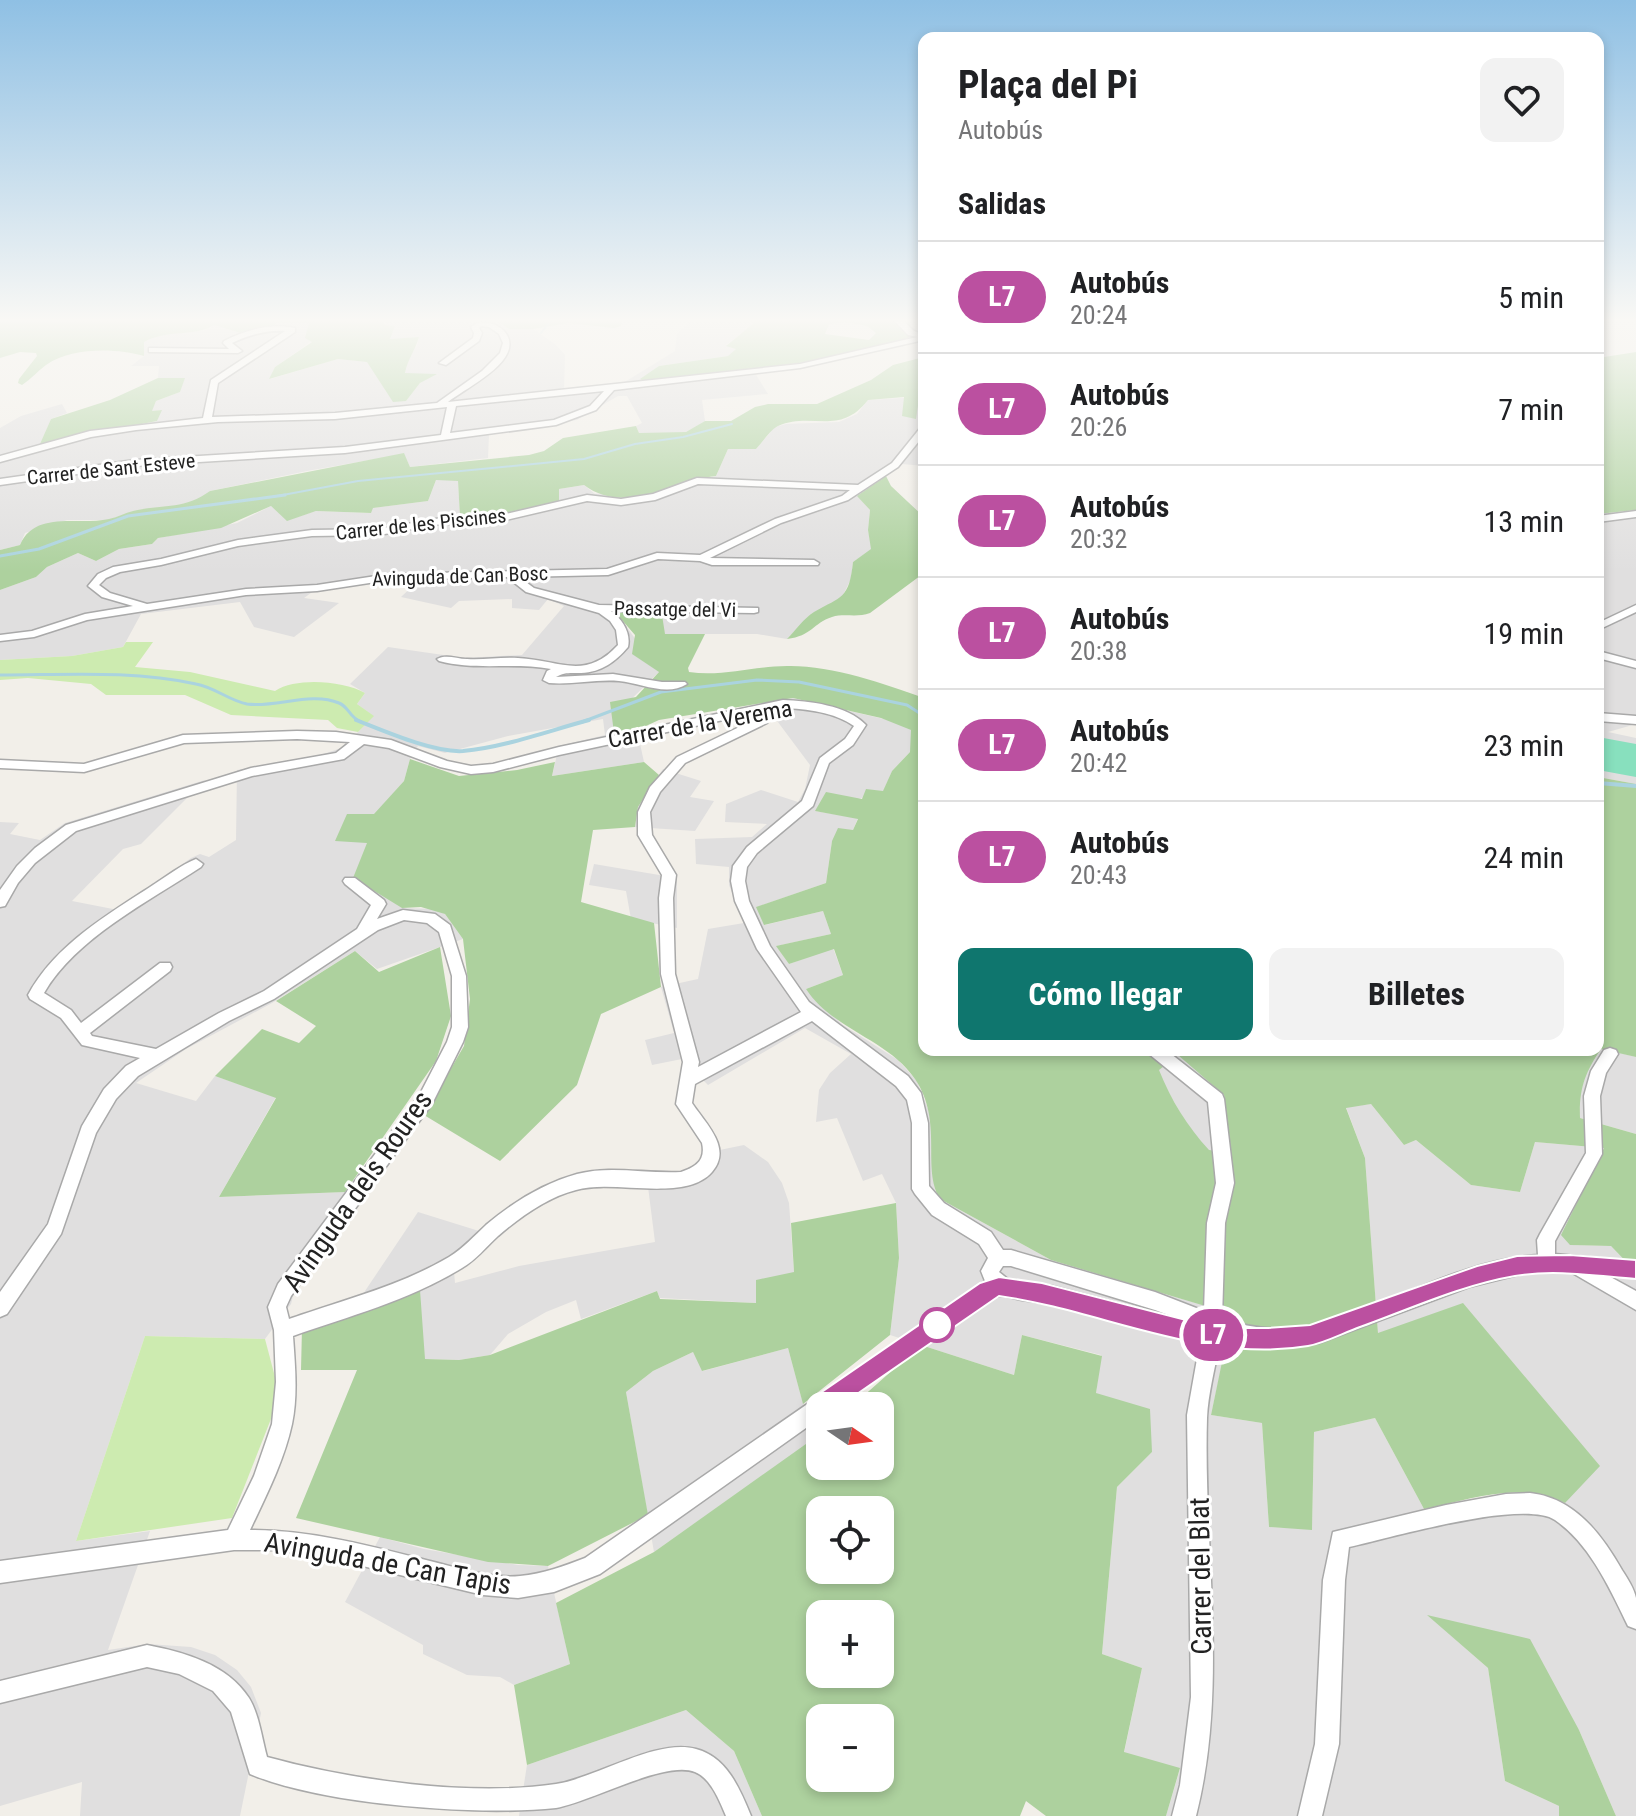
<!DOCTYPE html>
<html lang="es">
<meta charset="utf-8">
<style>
:root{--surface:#fff;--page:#f2f2f2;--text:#202124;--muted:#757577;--line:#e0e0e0;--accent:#0f766e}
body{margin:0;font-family:"Roboto Condensed",sans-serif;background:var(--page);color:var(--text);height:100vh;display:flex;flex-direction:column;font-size:30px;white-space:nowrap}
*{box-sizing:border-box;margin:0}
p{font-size:26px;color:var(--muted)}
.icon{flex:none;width:44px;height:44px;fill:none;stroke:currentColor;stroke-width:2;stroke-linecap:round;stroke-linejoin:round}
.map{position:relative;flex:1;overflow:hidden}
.side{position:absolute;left:918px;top:32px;width:686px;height:1024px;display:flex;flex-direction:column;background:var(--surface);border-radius:16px;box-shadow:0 4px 12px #0003}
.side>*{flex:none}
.badge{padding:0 16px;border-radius:26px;font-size:28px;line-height:52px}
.needle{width:52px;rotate:103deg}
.controls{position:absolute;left:806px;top:1392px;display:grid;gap:16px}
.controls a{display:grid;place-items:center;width:88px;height:88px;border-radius:16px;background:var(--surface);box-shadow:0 4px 12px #0003;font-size:40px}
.map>.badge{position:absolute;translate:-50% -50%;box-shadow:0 0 0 4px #fff}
h2{padding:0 40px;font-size:30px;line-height:72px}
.round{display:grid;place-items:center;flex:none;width:84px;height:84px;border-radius:16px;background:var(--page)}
.summary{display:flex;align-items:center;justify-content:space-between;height:136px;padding:0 40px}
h1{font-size:38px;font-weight:700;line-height:60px}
.button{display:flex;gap:16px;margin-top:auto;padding:16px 40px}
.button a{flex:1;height:92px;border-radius:16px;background:var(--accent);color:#fff;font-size:32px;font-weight:700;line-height:92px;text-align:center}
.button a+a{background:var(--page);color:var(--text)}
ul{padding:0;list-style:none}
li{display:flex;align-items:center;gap:24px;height:112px;padding:0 40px;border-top:2px solid var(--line)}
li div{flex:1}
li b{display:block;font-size:30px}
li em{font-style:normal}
li .badge{min-width:88px;font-weight:700;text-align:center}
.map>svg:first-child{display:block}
</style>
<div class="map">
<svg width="1636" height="1816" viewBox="0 0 1636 1816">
<rect width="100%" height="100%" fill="#f2efe9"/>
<g fill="#e0dfdf">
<path d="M382,318H478L497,321L509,329H533L555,344L565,355L564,389L623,383L675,351L677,334L691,320L743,318L755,323L726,345L737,349L728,356L659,366L753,370L768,394L702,400L705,421L694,428L686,432L648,436L639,433L636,426L642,423L627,396H618L577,420L489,434L488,458L410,467L404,454L307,471L210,491L193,504L134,511L108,520H67L25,533L20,545L0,550V428L21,416L62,404L67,413L51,419L41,443L157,421L161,410L151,412L156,401L180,392L184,378H158L159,366H131L144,356V342L159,333L204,331L214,325L244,334L278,322L310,323L308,333L312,341L275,367L270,379L338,359L367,362L406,401L420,383L434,374H405L409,354L417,346L419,338L390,339Z"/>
<path d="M924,389V466L902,464L858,496L870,510L868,530L872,549L853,562L851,579L840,601L811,614L787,639L757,634H664L616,612L659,672L613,717L614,732L637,730L644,762L552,776L559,746L605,735L603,719L508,736L445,753L418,746L410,759L404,781L374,815L368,843L402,908L435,909L445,914L463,939L377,969L355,951L272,1003L186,1049L136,1083L196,1101L215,1076L276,1097L219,1197L368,1191L295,1288L291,1304L265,1339L145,1336L76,1541L150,1531L108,1650L148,1644L191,1647L215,1655L237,1670L251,1687L261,1713L240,1816H80L82,1782L0,1806V822L19,823L10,834L40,840L65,823L205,780L141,844L123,849L72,901L118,910L191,858L200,854L209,857L236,840L237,770L312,758L344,747L373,716L357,704L365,693L350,684L388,647L464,658L522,655L564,606L548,599L539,610L512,608V599L459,601L451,608L401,597L420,579L364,581L315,590L304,598L339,603L294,637L254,627L240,602L141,614L123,647L72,656L0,660V590L36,577L47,567L78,553L96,561L119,549L152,544L158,538L237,523L271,506L287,520L316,511L370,513L372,508L428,501L436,480H458L460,517L558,501L559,489L584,485L595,494L673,485L716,476L728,449H756L775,427L786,424L839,422L857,414L868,400L919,397Z"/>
<path d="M1636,510V724L1608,732L1636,738V784L1598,777V514Z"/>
<path d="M793,698L897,722L911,730L912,745L910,752L892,771L883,792L815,811L858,818L853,830L832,841L826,883L757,907L765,925L823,911L831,934L777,946L789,964L833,948L843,975L806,989L843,1025L898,1060L917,1081L933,1121L934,1179L935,1190L940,1199L1051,1260L1233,1314L1211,1415L1262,1423L1269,1527L1312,1529L1314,1432L1375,1418L1424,1509L1522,1491L1543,1493L1565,1503L1378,1334L1365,1158L1346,1107L1371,1104L1404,1145L1416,1140L1471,1185L1520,1192L1535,1142L1604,1148L1571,1245L1611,1246L1636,1272V1816H1616L1579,1730L1429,1616L1488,1668L1505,1781L1559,1806V1816H1166L1180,1769L1124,1753L1142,1668L1102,1654L1117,1487L1152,1452L1096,1393L1101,1355L1022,1335L1014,1375L890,1335L899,1258L896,1203L882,1174L863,1181L837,1118L816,1122L819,1090L830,1073L851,1054L805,1028L708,1085L682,1059L652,1065L645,1040L674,1033L661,987L698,979L708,929L744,923L729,885V867L696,864L695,839L752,837L767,824L725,822L726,804L761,790L798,802L805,789L810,765L763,702Z"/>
<path d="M663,769L701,781L690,797L714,801L695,831L635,827L638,807Z"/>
<path d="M594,864L677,878V928L631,919L626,891L589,885Z"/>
<path d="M1602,1048L1636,1057V1134L1580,1118L1579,1092L1584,1075Z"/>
<path d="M1178,1054L1224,1095L1230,1154L1209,1151L1189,1128L1165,1086L1158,1070Z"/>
<path d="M744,1145L768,1162L782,1183L789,1203L794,1272L756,1303L660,1298L657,1291L581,1319L576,1300L546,1312L508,1334L490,1355L459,1360L425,1359L359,1307L365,1291L418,1212L495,1236L454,1271L455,1283L519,1266L655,1242L646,1171L680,1173L699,1167L705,1153Z"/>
<path d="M788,1348L813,1440L654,1552L626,1392L653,1371L693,1352L703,1371Z"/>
<path d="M380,1537L424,1549L518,1565L548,1566L570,1664L514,1685L500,1677L467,1675L423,1654V1645L345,1602Z"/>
<path d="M686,1710L734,1751L762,1816H519L527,1765Z"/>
</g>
<g fill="#cdebb0">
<path d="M126,642H153L135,667L190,672L275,691C297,677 343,681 365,693L357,704L374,716L358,732L337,728L328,720L231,715L185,695H106L91,684L28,678L0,680V660L72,656L123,647Z"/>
<path d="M145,1336L265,1339L280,1396L232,1518L76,1541Z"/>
</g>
<g fill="#add19e" fill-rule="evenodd">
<path d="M0,318H382L385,325L395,326L390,339L419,337C415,351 408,358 405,373L437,374L420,383L406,401L393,402L367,362L338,359L269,379L275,367L312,342L305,338L309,323L278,322L271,328L244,334L214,325C195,337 167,329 144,342V356C116,348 72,347 46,365C38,371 31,379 22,385L18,383L19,379L37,356L36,353L20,352L0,358Z"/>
<path d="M478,318H623L621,326L614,328L568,323L533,329H509L497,321Z"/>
<path d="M743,318H804L829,321L849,318H907L913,331L908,338L807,362L646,382L640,379L659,366L728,356L736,349L726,346L754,323ZM846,322L867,326L876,333L869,340L825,334L829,324Z"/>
<path d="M1636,352V510L1598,514V358Z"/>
<path d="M924,357C924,382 919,396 916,419L902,416L904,397L868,400C839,437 812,411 778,426C770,430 763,442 756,449H728L716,476C672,481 625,516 584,485L559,489V501L483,518L460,517L458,481L436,480L428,501L373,508L371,513L316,511L287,521L271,506L221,528L158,538L152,544L119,549L96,561L78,553L47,567L36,577L0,590V550L20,545C35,510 79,526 109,519C118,517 125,513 133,511C163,504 184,510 210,491L404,453L410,467L529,455L544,451L563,438L636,426L639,433L686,432L705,421H731L755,407L768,404H817L871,380L893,365Z"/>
<path d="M158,378H185L180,392L156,401L152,411L162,410L157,421L40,444L51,419L110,400Z"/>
<path d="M886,476L891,486L924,517V573L870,613C857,618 844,613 832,617C813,623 812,636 787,639C795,631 804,618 814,612C842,596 849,599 853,562L871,549L868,530L870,510L857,496Z"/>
<path d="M615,612L662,615L665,634H705L688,668L689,672C722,677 754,666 787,666C830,665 883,683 924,698V1050H1598V777L1636,784V1057L1601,1049C1585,1073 1579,1088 1580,1118L1636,1134V1272L1611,1246L1570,1245L1561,1235L1604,1148L1535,1142L1520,1192L1471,1185L1416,1140L1404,1145L1371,1104L1346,1108L1365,1158L1378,1333L1463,1303L1600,1466L1565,1503C1517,1481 1473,1499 1424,1509L1375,1418L1314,1432L1312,1530L1269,1527L1262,1423L1211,1415L1232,1314L1051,1260L940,1199C921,1168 944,1122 915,1079C888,1039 833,1030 806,989L843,975L834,949L789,964L776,946L831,934L823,911L764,925L756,907L826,883L832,841L838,828L853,830L858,819L815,811L826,792L862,799L866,789L883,791L892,771L910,752L911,730L881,718L793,698L659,720L637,730L614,733L610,702L636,697L659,672L632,654L635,635ZM1178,1055L1224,1095L1230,1153L1209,1150C1187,1126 1171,1100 1159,1070Z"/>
<path d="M410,759L459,776L517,770L555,762L552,776L644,762L659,775L638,807L635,827L593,830L581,902L654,923L661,987L601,1014L577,1085L500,1161L424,1115L464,1046L470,999L463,939L445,914L421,907L402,908L353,878L367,843L335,841L347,814H374L404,781Z"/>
<path d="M440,947L451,1016L436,1061L345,1192L219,1197L276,1098L215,1076L262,1029L299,1043L316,1026L276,1001L355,951L379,972Z"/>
<path d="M896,1203L899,1258L890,1335L803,1404L788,1348L702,1371L693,1352L653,1371L626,1392L648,1515L548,1566L488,1562L296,1518L357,1370H301L302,1328L420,1290L425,1359L459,1360L490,1355L657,1291L660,1299L756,1303V1280L794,1272L791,1223Z"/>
<path d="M1022,1335L1102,1356L1096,1393L1150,1409L1152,1452L1117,1487L1102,1654L1142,1668L1124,1752L1180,1768L1166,1816H1046L1026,1801L1020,1816H762L734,1751L686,1710L527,1765L514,1685L570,1664L556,1603L654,1552L820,1434V1466H880V1406H852L921,1345L1014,1375ZM820,1510H880V1570H820ZM820,1614H880V1674H820ZM820,1718H880V1778H820Z"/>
<path d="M1427,1615L1530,1639L1579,1730L1616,1816H1559V1806L1505,1781L1488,1668Z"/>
</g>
<path fill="#88e0be" d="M1598,737L1636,744V777L1598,770Z"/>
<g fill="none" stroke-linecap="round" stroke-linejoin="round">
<g stroke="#aad3df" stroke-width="2">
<path d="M0,322L160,318"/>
<path d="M541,333L553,318"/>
<path d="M272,497L358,481L584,459L635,444L683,437L732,424"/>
</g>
<g stroke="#aad3df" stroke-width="3">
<path d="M0,556L39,549L128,516L285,495"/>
<path d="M0,675C65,675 132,670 196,684C214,687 230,701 247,704C276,708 311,691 339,703C349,707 349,717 361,722"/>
<path d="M582,722L661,692L757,680L799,682L907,705L924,716"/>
</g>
<g stroke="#aad3df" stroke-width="4">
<path d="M356,720C384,731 434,753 463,751C505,747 548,731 589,720"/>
<path d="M1598,783L1636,786"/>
</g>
<g stroke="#a9a9a9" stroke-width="3">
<g id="minor">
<path d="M892,318H900L914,331L924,335V340L800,368L614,390L596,410L556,425L345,453L134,466L0,485V479L134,460L345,447L441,435L447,407L335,419L218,422L136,430L91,437L0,462V456L90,431L203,418L211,380L285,331C266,330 249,335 232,343L242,351L238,353L149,352V348H152L229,349L223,343L224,341C246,330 271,323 295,328V332L218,383L212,417L335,413L437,403L482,371L500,353L503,343L499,334L489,327L481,326L479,328L482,333L479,341L446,365L439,363L473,338L474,333L471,327L479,322C490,322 501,325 507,335C522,362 465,388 448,402L800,364L917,337L908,335ZM604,391L590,406L554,420L450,433L456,406Z"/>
<path d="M924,426V435L898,467L848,500L781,523L710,558L814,560L819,563L818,565H712L700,561L658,559L608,575L519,577L534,588L599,605L758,608V612L754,613L611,611C623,620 631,633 628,647C615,662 602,672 581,673C570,673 564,672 556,677L613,674L662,682H685L687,684C667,697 641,683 619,681C596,679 572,685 549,683L543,680L547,671L551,669C514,662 476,671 439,661L437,659C446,654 457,659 467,659C484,660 501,657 518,658C560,660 585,681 618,645L616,630L610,621L599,613L526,592L507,577L389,580L317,591L246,595L87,620L34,637L0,641V635L32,631L85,614L133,606L102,597L88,586L98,574L113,567L161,559L238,540L312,530L379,529L441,518H489L587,495L621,499L653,494L697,478L858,485L892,463L921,427ZM698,484L850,490L842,496L775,519L700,555L657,553L607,569L389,574L317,585L246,589L147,604L110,593L99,585L106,578L120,572L161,565L238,546L312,536L379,535L441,524H489L587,501L621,505L655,500Z"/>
<path d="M1636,511V517L1598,522V516Z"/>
<path d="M1636,605V612L1598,630V623Z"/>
<path d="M1598,651L1636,661V668L1598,658Z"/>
<path d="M783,700C809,701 847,705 866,725L853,745L829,763L813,806L757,853L747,867L745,881L749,901L770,946L809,1002L908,1076L921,1093L928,1123L929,1186L944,1203L991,1232L1003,1250H1011L1155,1292L1204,1311L1207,1223L1216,1183L1208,1102L1149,1054L1147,1050H1166L1222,1094L1224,1099L1234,1183L1225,1223L1222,1318C1258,1332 1294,1331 1330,1322C1398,1300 1464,1260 1538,1255L1537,1240L1540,1234L1586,1153L1584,1096L1591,1071L1604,1050L1610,1048L1616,1050L1618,1054L1606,1073L1600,1096L1602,1154L1555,1241V1254L1636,1262V1278L1605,1274L1636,1291V1310L1569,1271L1530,1272L1469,1287L1319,1343L1275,1348L1219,1345C1215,1369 1208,1394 1207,1418C1203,1550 1229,1686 1196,1816H1172L1180,1785L1191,1697L1187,1415L1200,1342C1140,1332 1083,1307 1022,1300C1011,1298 1002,1294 991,1297L838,1406H820V1418L600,1574L554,1592L518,1598L483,1595L346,1562L278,1550H234L0,1583V1561L228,1530L254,1476L272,1424L276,1382L274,1330L268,1307L278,1284L420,1094L447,1042L452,1027V976L439,932L427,923L404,920L378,930L274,999L229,1021L138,1076L116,1099L96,1133L61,1234L7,1314L0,1317V1292L48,1224L82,1126L104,1089L126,1066L140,1058L82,1045L61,1018L30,999L28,995C55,945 107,915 153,885C167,876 181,865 196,859L203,864L201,867C149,901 75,939 44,993L71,1010L81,1023L160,963H170L172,967L170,971L90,1033L92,1036L156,1049L219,1013L264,991L357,929L371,905L345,884L343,881L345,878H355L384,900L386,904L377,919L403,910L435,914L450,925L466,976L468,1027L463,1042L432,1104L291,1296L286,1307L289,1319C343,1300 400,1286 449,1257C464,1248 474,1236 486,1225C512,1203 544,1183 577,1174C610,1165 647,1174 681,1172C696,1167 706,1160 702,1143L676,1104L683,1062L661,974L659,898L662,875L638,835V812L650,787L677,757L758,718L761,712L559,755L493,772L471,774L440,767L389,748L364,744L344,759L252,776L76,831L35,863L18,883L5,906L0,907V890L17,866L35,848L66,825L251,768L336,753L350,742L297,739L184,743L84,772L0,768V760L84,764L183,735L297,731L336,732L391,740L447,761L471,766L493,764L559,747ZM783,708C807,709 834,712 854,726L845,739L820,758L802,801L747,847L733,866L731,881L735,901L757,949L801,1012L698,1067L699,1062L675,974L673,898L676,875L652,835L650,812L660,792L685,763L767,723L775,709ZM812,1021L896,1086L907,1100L912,1123V1189L915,1194L932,1215L979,1244L988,1258L981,1271L985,1281L585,1558C564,1566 543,1574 520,1576C491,1579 459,1568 430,1561C371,1546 311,1530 250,1530C266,1496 284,1461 292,1424C298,1395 295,1365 293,1336C350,1316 410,1300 462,1268C476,1260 486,1247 498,1236C520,1217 548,1197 576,1190C613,1179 685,1203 712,1172C733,1148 705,1123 692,1103L695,1084ZM1003,1266H1011L1155,1310L1185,1321L1052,1286L1009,1280L999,1272Z"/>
<path d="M1598,713L1636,716V724L1598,721Z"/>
<path d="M1530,1493C1574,1498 1601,1533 1622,1570C1627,1578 1634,1588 1636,1598C1636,1607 1636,1619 1636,1629L1628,1626C1610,1589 1590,1544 1555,1520C1522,1499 1390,1538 1349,1547L1345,1580L1339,1744L1322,1816H1298L1315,1744L1323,1580L1333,1532L1446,1505L1506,1494Z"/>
<path d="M147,1645C184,1652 227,1664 249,1698C259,1714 262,1739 267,1757C351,1780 469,1797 556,1784C597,1778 656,1738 696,1749C727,1757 740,1789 751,1816H726C720,1802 711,1778 695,1772C665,1760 591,1802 556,1808C476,1816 324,1805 250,1774L231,1712L213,1691L179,1674L147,1667L0,1703V1681Z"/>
</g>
</g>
<use href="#minor" fill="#fff" fill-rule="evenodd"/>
</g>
<linearGradient id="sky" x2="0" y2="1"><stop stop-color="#8fc0e4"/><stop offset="0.56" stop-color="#f9f8f5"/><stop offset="1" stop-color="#f9f8f5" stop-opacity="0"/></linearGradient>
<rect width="1636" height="572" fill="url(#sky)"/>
<path fill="#bb50a0" stroke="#fff" stroke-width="2" d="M1570,1255L1636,1260V1279C1597,1276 1554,1269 1515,1276C1462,1285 1410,1309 1360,1327C1343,1333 1325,1343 1308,1346C1203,1364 1101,1310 999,1296L828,1414L821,1417L813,1414L810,1406L813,1398L980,1283L999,1277L1042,1283L1190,1321L1232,1328H1268L1310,1325L1477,1266L1517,1256Z"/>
<circle fill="#fff" stroke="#bb50a0" stroke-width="4" cx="937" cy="1325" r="16"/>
<g text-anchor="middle" stroke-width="6" stroke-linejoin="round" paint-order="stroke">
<g font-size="20" fill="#222" stroke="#fff">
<text transform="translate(111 469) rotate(-6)" y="7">Carrer de Sant Esteve</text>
<text transform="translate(421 524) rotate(-6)" y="7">Carrer de les Piscines</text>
<text transform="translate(460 576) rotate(-2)" y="7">Avinguda de Can Bosc</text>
<text transform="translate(675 609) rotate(1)" y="7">Passatge del Vi</text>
</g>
<g font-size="24" fill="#222" stroke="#fff">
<text transform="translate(700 724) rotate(-10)" y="8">Carrer de la Verema</text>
</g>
<g font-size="28" fill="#222" stroke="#fff">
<text transform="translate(357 1191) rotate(-55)" y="10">Avinguda dels Roures</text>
<text transform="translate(388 1563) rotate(10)" y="10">Avinguda de Can Tapis</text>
<text transform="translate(1200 1576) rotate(-91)" y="10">Carrer del Blat</text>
</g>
</g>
</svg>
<div class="controls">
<a><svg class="needle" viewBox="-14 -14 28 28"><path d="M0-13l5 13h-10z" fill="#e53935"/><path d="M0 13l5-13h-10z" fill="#757577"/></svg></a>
<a><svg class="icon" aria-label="locate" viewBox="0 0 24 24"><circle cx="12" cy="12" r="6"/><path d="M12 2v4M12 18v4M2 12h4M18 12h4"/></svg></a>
<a>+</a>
<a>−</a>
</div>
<b class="badge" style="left:1213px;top:1335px;background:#bb50a0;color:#fff">L7</b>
<section class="side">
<div class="summary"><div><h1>Plaça del Pi</h1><p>Autobús</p></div><a class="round"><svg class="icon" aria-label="heart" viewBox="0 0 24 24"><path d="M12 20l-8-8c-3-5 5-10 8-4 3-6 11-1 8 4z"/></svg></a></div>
<h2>Salidas</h2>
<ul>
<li><span class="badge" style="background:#bb50a0;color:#fff">L7</span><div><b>Autobús</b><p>20:24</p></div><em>5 min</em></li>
<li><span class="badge" style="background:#bb50a0;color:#fff">L7</span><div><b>Autobús</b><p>20:26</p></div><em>7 min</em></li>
<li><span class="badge" style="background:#bb50a0;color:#fff">L7</span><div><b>Autobús</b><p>20:32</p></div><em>13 min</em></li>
<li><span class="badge" style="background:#bb50a0;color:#fff">L7</span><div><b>Autobús</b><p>20:38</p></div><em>19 min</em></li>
<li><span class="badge" style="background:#bb50a0;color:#fff">L7</span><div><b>Autobús</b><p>20:42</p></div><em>23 min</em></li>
<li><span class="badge" style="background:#bb50a0;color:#fff">L7</span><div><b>Autobús</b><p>20:43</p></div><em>24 min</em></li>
</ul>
<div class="button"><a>Cómo llegar</a><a>Billetes</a></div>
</section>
</div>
